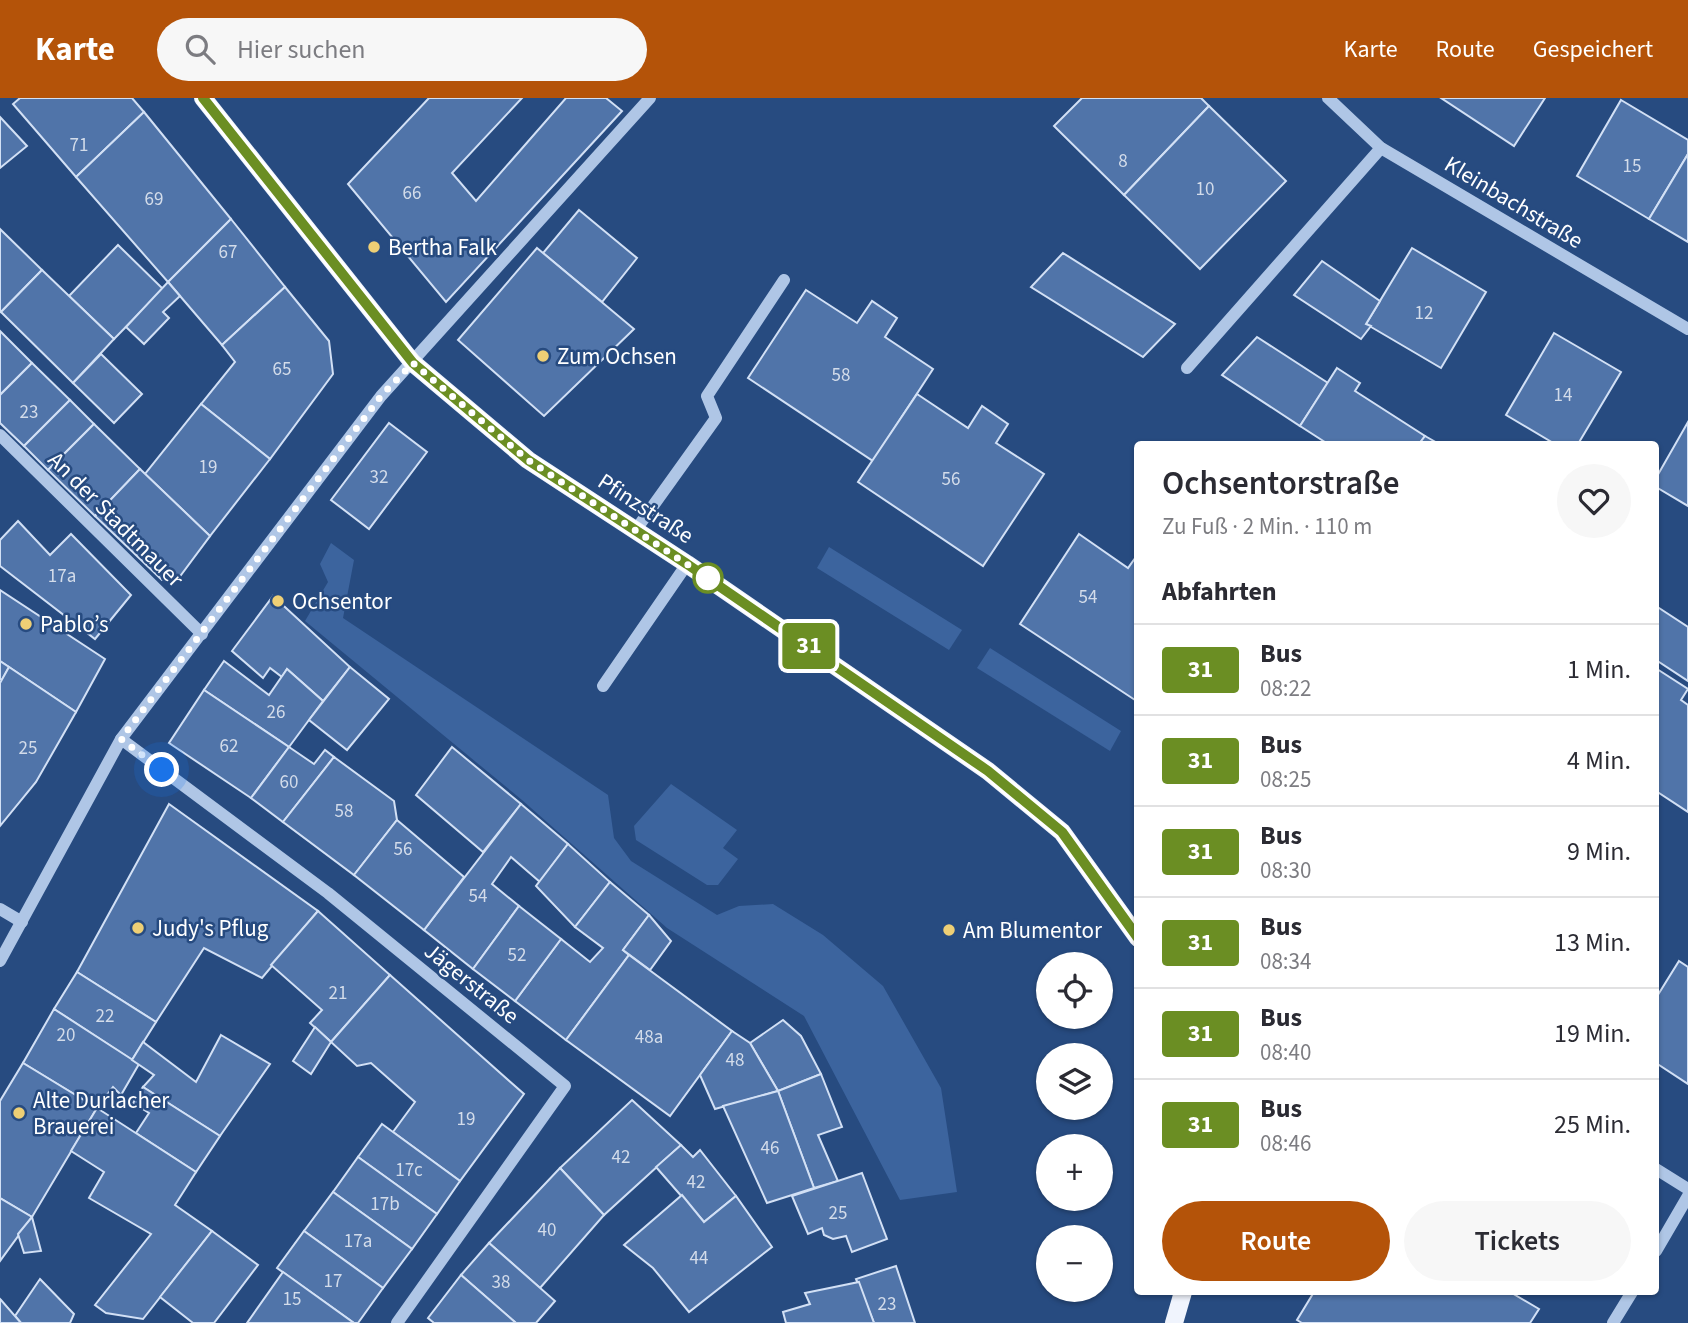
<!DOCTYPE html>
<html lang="de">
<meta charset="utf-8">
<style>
:root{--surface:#fff;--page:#f7f7f7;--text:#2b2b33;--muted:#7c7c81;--line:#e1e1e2;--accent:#b45309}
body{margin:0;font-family:"Source Sans 3",sans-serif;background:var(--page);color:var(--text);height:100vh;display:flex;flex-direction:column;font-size:26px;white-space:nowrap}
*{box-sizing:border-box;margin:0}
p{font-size:23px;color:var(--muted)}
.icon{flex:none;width:38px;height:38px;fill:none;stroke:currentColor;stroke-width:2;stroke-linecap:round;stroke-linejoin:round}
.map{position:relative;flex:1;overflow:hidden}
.details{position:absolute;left:1134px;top:343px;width:525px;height:854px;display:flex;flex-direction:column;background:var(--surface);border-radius:7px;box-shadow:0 2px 5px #0004}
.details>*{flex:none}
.badge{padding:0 14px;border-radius:5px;font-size:24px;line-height:46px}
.controls{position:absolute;left:1036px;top:854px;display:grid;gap:14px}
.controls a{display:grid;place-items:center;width:77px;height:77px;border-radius:50%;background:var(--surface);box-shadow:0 2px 5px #0004;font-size:35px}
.you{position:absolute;width:35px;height:35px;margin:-18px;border:5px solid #fff;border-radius:50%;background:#1a73e8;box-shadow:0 0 0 10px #1a73e833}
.map>.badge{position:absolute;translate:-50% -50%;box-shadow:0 0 0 4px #fff}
h2{padding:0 28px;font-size:26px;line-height:63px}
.round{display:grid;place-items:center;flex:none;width:74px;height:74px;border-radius:37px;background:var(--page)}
.head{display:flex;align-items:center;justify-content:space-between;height:119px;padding:0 28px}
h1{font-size:33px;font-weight:600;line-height:52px}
.action{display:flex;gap:14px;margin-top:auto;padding:14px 28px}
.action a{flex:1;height:80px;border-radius:42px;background:var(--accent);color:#fff;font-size:28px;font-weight:600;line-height:80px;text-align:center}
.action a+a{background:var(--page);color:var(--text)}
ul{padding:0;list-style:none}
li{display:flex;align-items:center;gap:21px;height:91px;padding:0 28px;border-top:2px solid var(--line)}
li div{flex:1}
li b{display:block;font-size:26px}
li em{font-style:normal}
li .badge{min-width:77px;font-weight:700;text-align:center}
header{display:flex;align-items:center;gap:42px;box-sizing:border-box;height:98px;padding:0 35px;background:var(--accent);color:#fff}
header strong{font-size:33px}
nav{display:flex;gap:38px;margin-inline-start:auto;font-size:24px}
.search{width:490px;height:63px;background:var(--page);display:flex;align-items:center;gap:18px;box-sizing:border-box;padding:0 24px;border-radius:38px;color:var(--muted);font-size:26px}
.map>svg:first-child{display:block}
</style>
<header>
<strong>Karte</strong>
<div class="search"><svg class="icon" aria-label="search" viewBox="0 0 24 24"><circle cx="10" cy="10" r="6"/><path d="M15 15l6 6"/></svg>Hier suchen</div>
<nav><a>Karte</a><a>Route</a><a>Gespeichert</a></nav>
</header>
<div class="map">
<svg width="1688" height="1225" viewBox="0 0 1688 1225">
<rect width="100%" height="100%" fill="#274b80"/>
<g fill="#3c649e">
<path d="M331,445L354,462L343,520L608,697L614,740L631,763L717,817L739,808L773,806L823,837L883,888L941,990L957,1094L900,1102L804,918L667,830L522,702L305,523L328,484L320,466Z"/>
<path d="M829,449L962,532L949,552L817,470Z"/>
<path d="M990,550L1121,633L1110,653L977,570Z"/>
<path d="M671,686L737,732L723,750L738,761L718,787H707L636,742L634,728Z"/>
</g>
<g fill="#5074a9" stroke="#d2e0f5" stroke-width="2">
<path d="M20,0H132L144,14L76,79L13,6Z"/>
<path d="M429,0H522L452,75L476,103L566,0H606L622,13L446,204L348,86Z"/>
<path d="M1082,0H1201L1209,8L1124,97L1054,28Z"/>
<path d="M1441,0H1545L1514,48Z"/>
<path d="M1621,2L1688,42V56L1649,121L1577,78Z"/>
<path d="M1209,8L1286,83L1200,171L1124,97Z"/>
<path d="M144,14L231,121L168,184L76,79Z"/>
<path d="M0,19L27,48L0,70Z"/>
<path d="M1688,56V144L1649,121Z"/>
<path d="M579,112L637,160L602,204L543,155Z"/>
<path d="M231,121L285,189L222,247L168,184Z"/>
<path d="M0,131L42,172L1,214L0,213Z"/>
<path d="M118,147L163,191L114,241L69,198Z"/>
<path d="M537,150L634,231L544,318L458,242Z"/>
<path d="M1412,150L1486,194L1441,270L1366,226Z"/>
<path d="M1063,155L1175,226L1143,259L1031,189Z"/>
<path d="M1322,163L1380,203L1366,226L1371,228L1361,241L1294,197Z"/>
<path d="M42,172L114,241L73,285L1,214Z"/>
<path d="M168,184L180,198L163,214L169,220L144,246L126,229Z"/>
<path d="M285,189L329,243L333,276L270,361L201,306L235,264L222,247Z"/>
<path d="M806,192L857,225L872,203L897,220L885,239L933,271L873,363L748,280Z"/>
<path d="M0,233L32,265L0,297Z"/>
<path d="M1554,235L1621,274L1578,346H1555L1506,317Z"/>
<path d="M1257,239L1328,285L1300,328L1222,277Z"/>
<path d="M101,256L142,296L114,325L73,285Z"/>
<path d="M32,265L70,302L24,348L0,325V297Z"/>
<path d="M1337,270L1360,285L1355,293L1425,338L1419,346H1328L1300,328Z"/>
<path d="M917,296L968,330L982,308L1008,326L996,345L1044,376L983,468L858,384Z"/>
<path d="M70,302L94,326L48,372L24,348Z"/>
<path d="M201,306L270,361L210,438L145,376Z"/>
<path d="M1688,324V408L1656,389V380Z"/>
<path d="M389,325L427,354L369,431L331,402Z"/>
<path d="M94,326L140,371L95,418L48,372Z"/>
<path d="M1425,338L1439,346H1419Z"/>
<path d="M140,371L210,438L178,481L162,482L95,418Z"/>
<path d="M18,423L50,457L71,436L131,497L95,541L0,468V442Z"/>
<path d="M1079,436L1128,470L1138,456V604L1020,526Z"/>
<path d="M0,492L105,561L76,614L0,563Z"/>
<path d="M273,498L350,569L323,603L287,571L282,579L270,570L263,580L232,553Z"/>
<path d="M1656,508L1688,529V583L1656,562Z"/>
<path d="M0,563L9,569L2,582L0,581Z"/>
<path d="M224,563L269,597L287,571L323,603L289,649L204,592Z"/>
<path d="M9,569L76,614L36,684L0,728V585Z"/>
<path d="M350,569L389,601L347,652L309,622Z"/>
<path d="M1657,571L1688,591L1681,602L1688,607V714L1656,693Z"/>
<path d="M204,592L289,649L251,700L169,645Z"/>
<path d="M289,649L314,666L325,652L334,659L283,724L251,700Z"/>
<path d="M452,649L521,706L483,754L416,697Z"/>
<path d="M334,659L394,703L397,722L354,777L283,724Z"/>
<path d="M169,706L318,813L262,880L204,850L156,924L77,874Z"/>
<path d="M521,706L568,746L540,784L511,759L492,786L519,808L473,871L424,832Z"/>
<path d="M397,722L464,779L424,832L354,777Z"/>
<path d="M568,746L610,784L575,829L536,788Z"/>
<path d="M610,784L649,817L623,852L629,857L566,942L515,903L561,841L590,864L603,850L575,829Z"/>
<path d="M519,808L561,841L515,903L473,871Z"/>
<path d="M318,813L390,877L331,944L310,925L322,912L271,867Z"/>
<path d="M649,817L671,843L650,872L623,852Z"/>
<path d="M629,857L732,933L670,1018L566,942Z"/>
<path d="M1679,863L1688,869V986L1656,965V900Z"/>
<path d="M77,874L156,924L132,962L54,911Z"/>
<path d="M390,877L524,996L460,1083L393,1034L415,1004L371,965L357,968L331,944Z"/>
<path d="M54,911L139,966L121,997L113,989L97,1010L23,965Z"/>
<path d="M783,922L801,938L821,976L778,993L750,945Z"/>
<path d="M315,929L331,944L311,976L293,963Z"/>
<path d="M732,933L750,945L778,993L715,1011L700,977Z"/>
<path d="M221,937L270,966L220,1038L143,989L154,977L132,962L143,944L196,984Z"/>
<path d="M23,965L97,1010L32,1119L0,1100V1003Z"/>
<path d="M821,976L842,1029L818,1037L838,1083L814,1090L778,993Z"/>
<path d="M143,989L220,1038L196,1074L136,1035L149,1015L133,1005Z"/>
<path d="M778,993L814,1090L767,1105L723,1008Z"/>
<path d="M632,1002L681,1047L604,1117L560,1070Z"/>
<path d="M97,1010L196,1074L175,1107L212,1133L143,1221L106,1215L95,1207L151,1136L89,1100L104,1074L71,1053Z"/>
<path d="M382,1026L460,1083L437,1116L358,1059Z"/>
<path d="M681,1047L693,1059L700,1052L736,1098L704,1124L656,1069Z"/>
<path d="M358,1059L437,1116L412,1151L333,1094Z"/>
<path d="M560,1070L604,1117L540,1190L489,1145Z"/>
<path d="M862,1075L887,1141L852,1154L846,1138L833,1141L824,1137L822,1130L808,1136L792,1098Z"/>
<path d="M333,1094L412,1151L383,1190L304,1133Z"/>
<path d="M682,1097L704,1124L736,1098L772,1149L689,1214L653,1170L624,1147Z"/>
<path d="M0,1100L32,1119L0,1163Z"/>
<path d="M32,1119L41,1153L24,1155L18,1136Z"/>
<path d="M212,1133L258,1167L214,1225H193L160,1199Z"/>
<path d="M304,1133L383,1190L358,1225H354L277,1170Z"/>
<path d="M489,1145L555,1203L536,1225H516L461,1177Z"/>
<path d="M896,1168L915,1225H874L856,1181Z"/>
<path d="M283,1174L354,1225H247Z"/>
<path d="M461,1177L516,1225H434L428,1220Z"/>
<path d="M40,1181L74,1216L70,1225H21L15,1218Z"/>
<path d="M859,1184L874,1225H786L783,1214L810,1206L805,1195Z"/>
<path d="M1314,1194H1510L1539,1211L1530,1225H1302L1297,1222Z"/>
<path d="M0,1201L1,1202L21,1225H0Z"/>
</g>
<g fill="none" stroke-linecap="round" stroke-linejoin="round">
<g stroke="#afc6e6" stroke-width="12">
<path d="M1328,0L1381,50L1688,231"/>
<path d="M1187,270L1381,50"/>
<path d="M0,337L202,536"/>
<path d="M635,433L716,320L707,298L784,182"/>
<path d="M603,588L687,466"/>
<path d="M121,641L328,795L565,988L397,1225"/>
<path d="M0,811L22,824"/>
<path d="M0,863L121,641L381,298L650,0"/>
<path d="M1656,1071L1688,1091"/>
<path d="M1656,1153L1688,1098"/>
<path d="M1613,1225L1632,1194"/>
</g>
<g stroke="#f0f4fd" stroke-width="18">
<path d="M203,0L413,265L528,362L687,466L988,673L1062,734L1138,840"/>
<path d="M1174,1225L1183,1194"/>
</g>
</g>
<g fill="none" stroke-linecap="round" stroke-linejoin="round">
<g stroke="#fff" stroke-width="16">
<path id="line" d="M203,0L413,265L528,362L687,466L988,673L1062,734L1138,840"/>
</g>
<use href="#line" stroke="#6b8e23" stroke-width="10"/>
<path stroke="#fff" stroke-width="7" stroke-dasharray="0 12.6" d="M162,672L121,641L381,298L413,265L528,362L708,480"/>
</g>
<g fill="#eecf75" stroke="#274b80" stroke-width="2.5">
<circle cx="374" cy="149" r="7"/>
<circle cx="543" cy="258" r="7"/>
<circle cx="278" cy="503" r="7"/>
<circle cx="26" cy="526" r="7"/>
<circle cx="138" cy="830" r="7"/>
<circle cx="949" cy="832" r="7"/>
<circle cx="19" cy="1015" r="7"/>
</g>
<circle fill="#fff" stroke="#6b8e23" stroke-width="3.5" cx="708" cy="480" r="14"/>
<g text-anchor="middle" stroke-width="5" stroke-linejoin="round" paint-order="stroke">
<g font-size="19" fill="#d3dcea">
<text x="79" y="53">71</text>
<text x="1123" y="69">8</text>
<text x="1632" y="74">15</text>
<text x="1205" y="97">10</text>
<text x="412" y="101">66</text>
<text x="154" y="107">69</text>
<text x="228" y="160">67</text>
<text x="1424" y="221">12</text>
<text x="282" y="277">65</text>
<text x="841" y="283">58</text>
<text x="1563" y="303">14</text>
<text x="29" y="320">23</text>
<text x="208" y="375">19</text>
<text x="379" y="385">32</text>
<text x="951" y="387">56</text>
<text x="62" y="484">17a</text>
<text x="1088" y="505">54</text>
<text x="276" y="620">26</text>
<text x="229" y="654">62</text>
<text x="28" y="656">25</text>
<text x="289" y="690">60</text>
<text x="344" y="719">58</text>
<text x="403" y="757">56</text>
<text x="478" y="804">54</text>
<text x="517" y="863">52</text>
<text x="338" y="901">21</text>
<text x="105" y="924">22</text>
<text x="66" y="943">20</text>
<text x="649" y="945">48a</text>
<text x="735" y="968">48</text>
<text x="466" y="1027">19</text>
<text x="770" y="1056">46</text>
<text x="621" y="1065">42</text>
<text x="409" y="1078">17c</text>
<text x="696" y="1090">42</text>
<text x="385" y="1112">17b</text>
<text x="838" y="1121">25</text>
<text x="547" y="1138">40</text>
<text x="358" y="1149">17a</text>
<text x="699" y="1166">44</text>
<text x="333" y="1189">17</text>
<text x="501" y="1190">38</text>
<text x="292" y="1207">15</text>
<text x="887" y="1212">23</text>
</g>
<g font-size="23" fill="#fff" stroke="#274b80">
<text transform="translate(1514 104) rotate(31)" y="8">Kleinbachstraße</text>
<text transform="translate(646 410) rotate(33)" y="8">Pfinzstraße</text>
<text transform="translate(116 421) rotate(45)" y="8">An der Stadtmauer</text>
<text transform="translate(472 885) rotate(39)" y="8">Jägerstraße</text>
</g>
<g font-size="23" fill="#fff" stroke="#274b80" text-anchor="start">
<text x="388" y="157">Bertha Falk</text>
<text x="557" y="266">Zum Ochsen</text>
<text x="292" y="511">Ochsentor</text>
<text x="40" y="534">Pablo’s</text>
<text x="152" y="838">Judy's Pflug</text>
<text x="963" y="840">Am Blumentor</text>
<text x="33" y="1010">Alte Durlacher<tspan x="33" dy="26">Brauerei</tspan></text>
</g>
</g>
</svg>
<div class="controls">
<a><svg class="icon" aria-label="locate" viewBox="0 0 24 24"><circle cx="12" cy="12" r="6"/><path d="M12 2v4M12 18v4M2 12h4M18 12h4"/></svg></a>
<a><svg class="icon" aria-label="layers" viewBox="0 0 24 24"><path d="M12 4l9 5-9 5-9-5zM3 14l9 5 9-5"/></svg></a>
<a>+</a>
<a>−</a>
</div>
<div class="you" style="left:162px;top:672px"></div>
<b class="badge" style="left:809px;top:548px;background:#6b8e23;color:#fff">31</b>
<section class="details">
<div class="head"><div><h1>Ochsentorstraße</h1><p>Zu Fuß · 2 Min. · 110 m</p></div><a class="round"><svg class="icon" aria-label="heart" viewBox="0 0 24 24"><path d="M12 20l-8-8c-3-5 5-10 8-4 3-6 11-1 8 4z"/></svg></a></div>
<h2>Abfahrten</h2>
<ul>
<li><span class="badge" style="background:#6b8e23;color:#fff">31</span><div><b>Bus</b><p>08:22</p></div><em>1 Min.</em></li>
<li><span class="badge" style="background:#6b8e23;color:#fff">31</span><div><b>Bus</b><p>08:25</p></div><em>4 Min.</em></li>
<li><span class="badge" style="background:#6b8e23;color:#fff">31</span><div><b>Bus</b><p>08:30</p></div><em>9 Min.</em></li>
<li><span class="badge" style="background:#6b8e23;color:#fff">31</span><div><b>Bus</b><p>08:34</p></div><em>13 Min.</em></li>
<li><span class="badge" style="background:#6b8e23;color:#fff">31</span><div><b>Bus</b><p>08:40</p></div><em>19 Min.</em></li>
<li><span class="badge" style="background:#6b8e23;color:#fff">31</span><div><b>Bus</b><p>08:46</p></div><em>25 Min.</em></li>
</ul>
<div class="action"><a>Route</a><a>Tickets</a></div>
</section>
</div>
